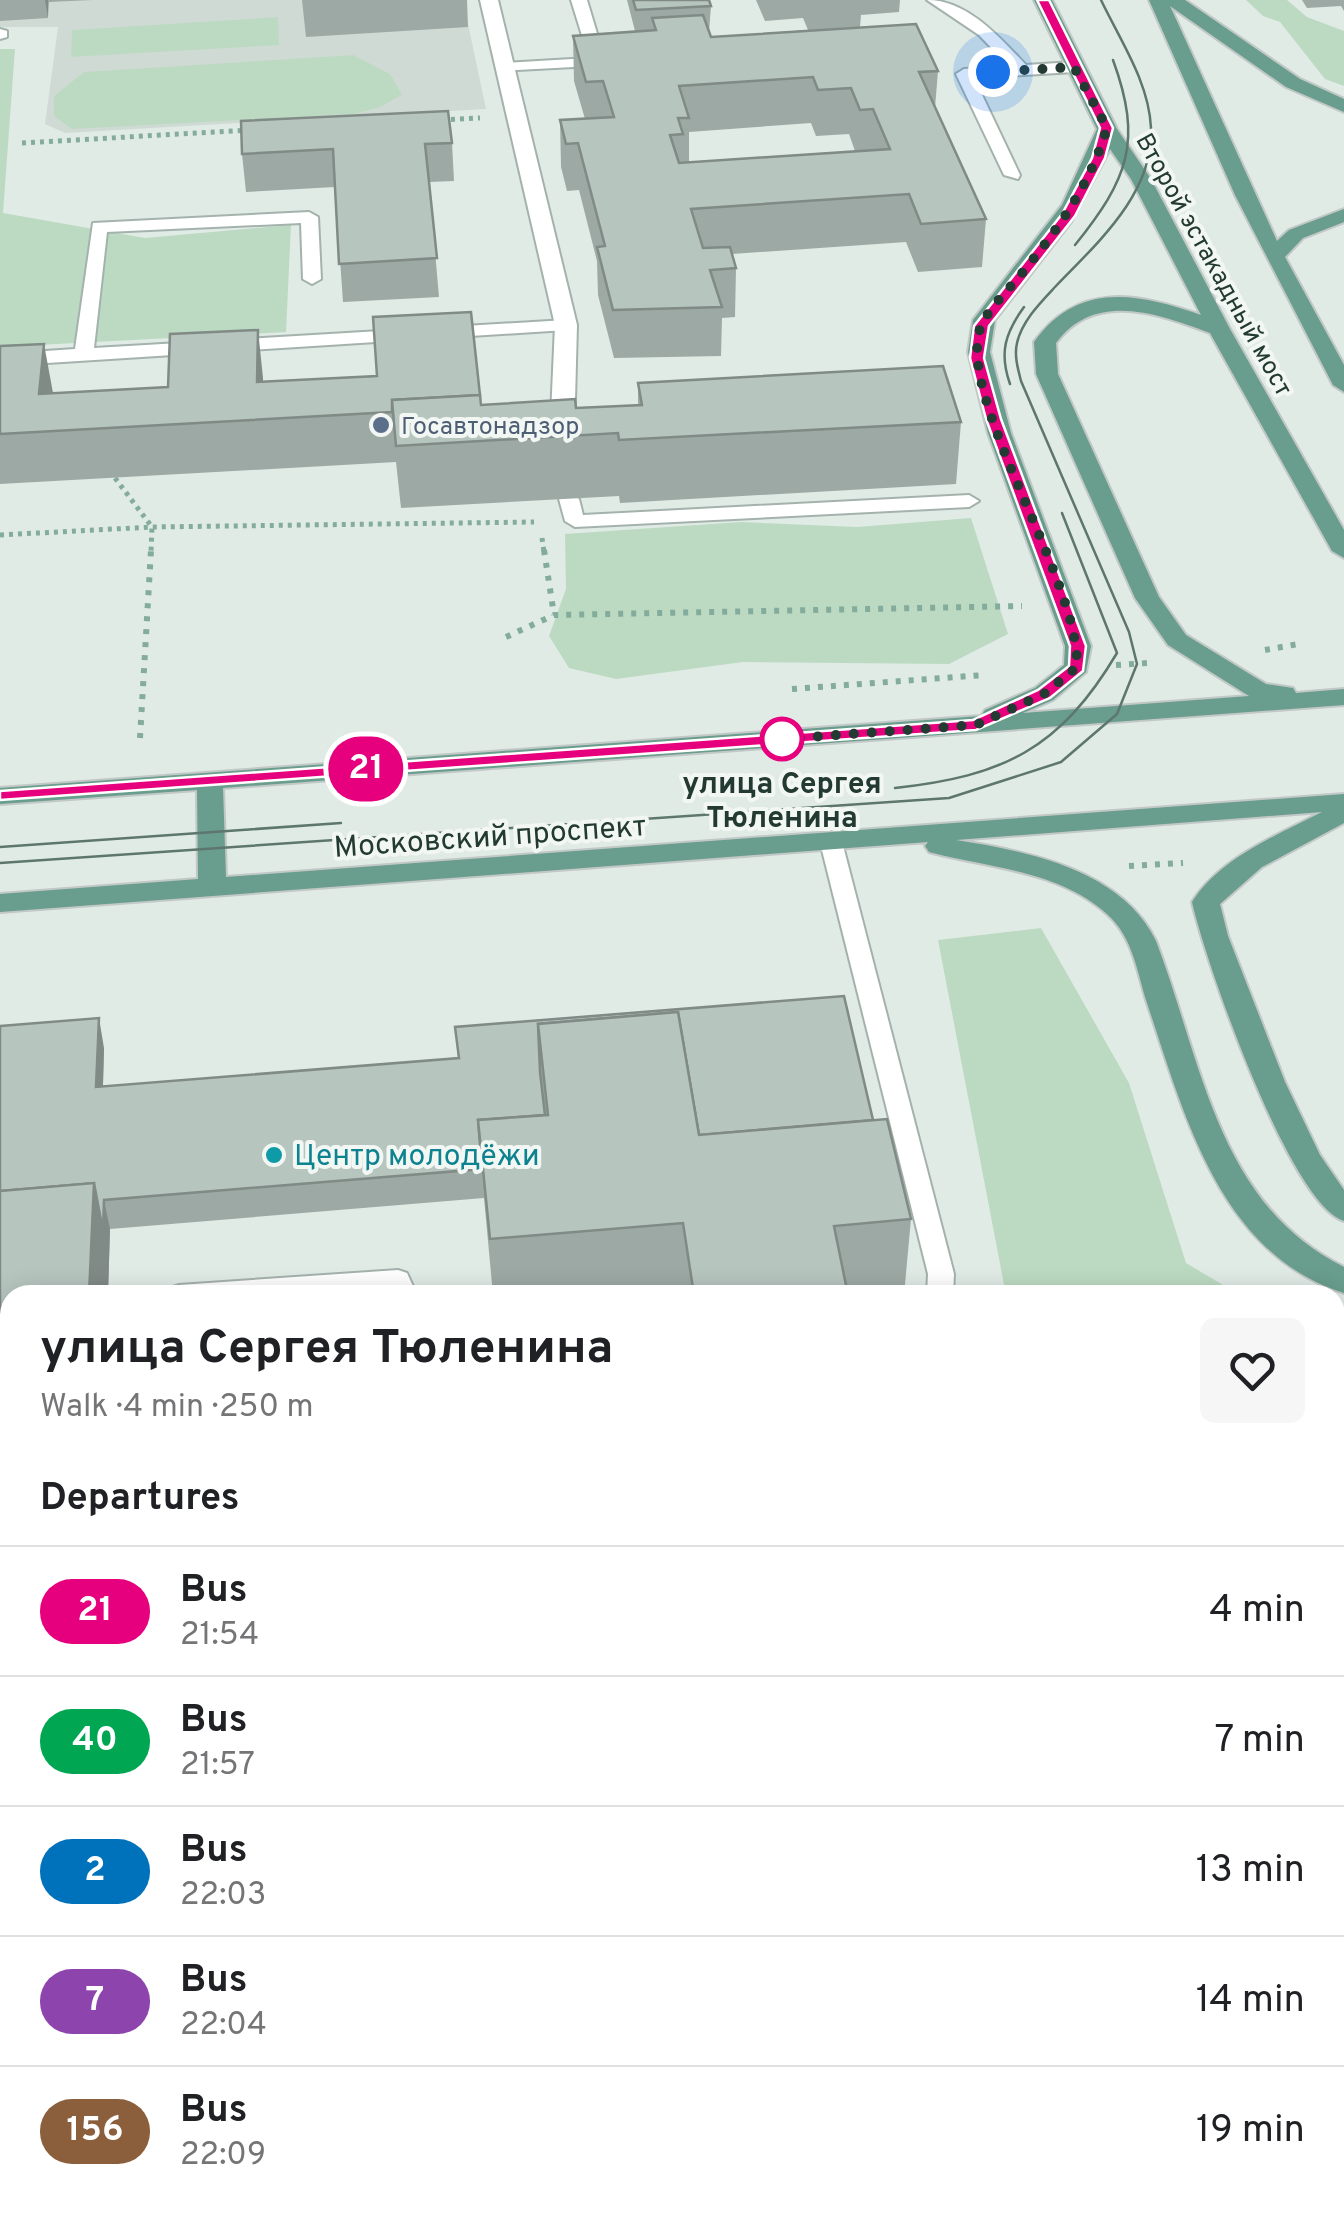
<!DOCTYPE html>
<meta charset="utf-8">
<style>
:root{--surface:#fff;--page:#f6f6f6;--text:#202124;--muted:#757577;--line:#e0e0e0}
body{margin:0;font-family:Overpass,sans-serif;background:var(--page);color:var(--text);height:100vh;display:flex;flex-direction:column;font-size:38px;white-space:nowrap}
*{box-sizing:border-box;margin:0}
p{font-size:32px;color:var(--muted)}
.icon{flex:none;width:55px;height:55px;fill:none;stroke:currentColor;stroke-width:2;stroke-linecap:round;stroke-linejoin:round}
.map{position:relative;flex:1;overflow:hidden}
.panel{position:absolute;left:0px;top:1285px;width:1345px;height:930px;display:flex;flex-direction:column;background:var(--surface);border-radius:30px 30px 0 0;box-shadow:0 5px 25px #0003}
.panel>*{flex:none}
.badge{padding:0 20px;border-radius:32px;font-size:35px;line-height:65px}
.you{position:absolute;width:50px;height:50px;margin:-25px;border:8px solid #fff;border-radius:50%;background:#1a73e8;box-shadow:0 0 0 15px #1a73e833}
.map>.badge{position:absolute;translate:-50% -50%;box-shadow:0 0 0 5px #fff}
h2{padding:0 40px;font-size:38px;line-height:90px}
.round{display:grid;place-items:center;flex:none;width:105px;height:105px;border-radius:15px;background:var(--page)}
.overview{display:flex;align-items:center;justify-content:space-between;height:170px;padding:0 40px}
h1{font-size:48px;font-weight:700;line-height:75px}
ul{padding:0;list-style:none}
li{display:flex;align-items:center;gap:30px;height:130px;padding:0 40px;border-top:2px solid var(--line)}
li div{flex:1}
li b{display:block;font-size:38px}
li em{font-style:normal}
li .badge{min-width:110px;font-weight:700;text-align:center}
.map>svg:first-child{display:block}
</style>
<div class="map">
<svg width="1344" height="2215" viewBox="0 0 1344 2215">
<rect width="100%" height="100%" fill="#e1ebe6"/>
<path fill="#d0dad5" d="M0,0H463L486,109L65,133L45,124L58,27H0Z"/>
<g fill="#bcdac2">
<path d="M1246,0H1287L1307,17L1344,31V86L1325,79L1280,22L1263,16Z"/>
<path d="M278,17L279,45L71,57L72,30Z"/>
<path d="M0,49H15L3,213L145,238L291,225L286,332L0,347Z"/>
<path d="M353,55L390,74L402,95L378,108L353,114L72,129L54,116V96L84,72Z"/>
<path d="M971,518L1008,634L949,664L743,662L616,679L569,668L549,636L566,589L565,534L741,522L857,527Z"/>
<path d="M1041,928L1129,1083L1186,1263L1240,1295H1006L938,940Z"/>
<path d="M1335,1350L1344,1353V1535H1335Z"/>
<path d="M0,2187H10V2205H434L654,2215H0Z"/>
</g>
<g fill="#8dc6cc">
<path d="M1335,1684H1344V2215H654L434,2205H1335Z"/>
<path d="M10,1718V2187H0V1719Z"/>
</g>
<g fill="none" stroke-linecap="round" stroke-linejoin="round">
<g stroke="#a4b2ad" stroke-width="4">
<g id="lane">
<path d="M571,0H587L604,57L613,62L611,65L499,71V65L505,63L589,58Z"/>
<path d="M927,0C968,0 1000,38 1026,65L1074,62L1082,67L1074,72L974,78L1020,175L1018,179L1004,175L956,74L964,69L1009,66L979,35Z"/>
<path d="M0,29L7,31V37L0,39Z"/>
<path d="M309,212L318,217L321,279L312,284L303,279L301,223L107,232L94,348L566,320L575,325L566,330L0,366V354L75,349L93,223Z"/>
<path d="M569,493L579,499L583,515L969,495L979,501L969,507L575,527L565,521L559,499Z"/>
<path d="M831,835L842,842L954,1274L953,1295H927L928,1274L820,842Z"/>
<path d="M398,1270L407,1273L417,1295H391L389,1291L324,1295H166L170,1288L179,1285Z"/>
<path d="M10,1587V1611L0,1612V1588Z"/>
</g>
</g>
<g stroke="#a4b2ad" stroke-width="4">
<path id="street" d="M480,0H498L577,325L574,438L562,445L550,438L555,325Z"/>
</g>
<g stroke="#c1c8c6" stroke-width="4">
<g id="primary">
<path d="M1034,0H1052L1117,129L1151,179L1230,329L1344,530V558L1332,551L1210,333C1159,314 1095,290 1056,343L1058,374L1159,597L1186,635L1266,684L1293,688L1296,693L1344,689V705L223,788L226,877L1344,794V823L1262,867L1220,904L1228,936L1285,1082L1320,1155L1344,1190V1221C1290,1205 1205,960 1192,902C1220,858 1277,835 1322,812L956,840C1027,851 1122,870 1156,941C1202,1061 1217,1204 1344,1267V1293C1219,1254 1184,1113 1147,1003C1137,972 1133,937 1107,914C1058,870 989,868 929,852L925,846L928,842L0,912V894L198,879L197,790L0,804V788L981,716L985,710L1035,688L1064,665L1065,646L988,433L968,352L973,320L1062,205L1097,129ZM1110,149L1131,179L1201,315C1137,293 1078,281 1034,342L1036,374L1135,598L1168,645L1249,696L1023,713L1053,700L1086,672L1091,646L1011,433L990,352L995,320L1071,222Z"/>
<path d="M1149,0H1185L1300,79L1344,99V112L1286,87L1170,6L1277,241L1289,230L1344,209V222L1303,238L1285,257L1344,365V392L1333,385L1235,195Z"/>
</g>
</g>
<g stroke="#84ac9d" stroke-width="5" stroke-dasharray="4 5" stroke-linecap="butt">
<path d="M442,120L480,118"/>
<path d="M22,143L250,130"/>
<path d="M115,478L152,527L151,552"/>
<path d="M0,535L152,527L534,522"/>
<path d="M542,538L544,552"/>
</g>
<g stroke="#84ac9d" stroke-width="6" stroke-dasharray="5 8" stroke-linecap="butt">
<path d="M544,550L554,615"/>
<path d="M506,637L554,615L1022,606"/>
<path d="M1265,650L1298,644"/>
<path d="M1116,665L1148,663"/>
<path d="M792,689L984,675"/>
<path d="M140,738L151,550"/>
<path d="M1129,866L1183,863"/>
</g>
<g stroke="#84ac9d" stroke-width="8" stroke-dasharray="6 9" stroke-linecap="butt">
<path d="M1335,1568H1344"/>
<path d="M1335,1642H1344"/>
<path d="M0,1682L10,1681"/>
<path d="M0,2207L223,2215"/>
</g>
<use href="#lane" fill="#fff" fill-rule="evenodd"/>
<use href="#street" fill="#fff" fill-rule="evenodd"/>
<use href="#primary" fill="#699d8d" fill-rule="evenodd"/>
<g stroke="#5d766e" stroke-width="2.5">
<path d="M1075,245C1128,179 1143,142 1113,60"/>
<path d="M1010,384C999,353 1005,333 1024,307"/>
<path d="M895,788C1004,776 1060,749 1117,653L1062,513"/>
<path d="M0,847L341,823"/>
<path d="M0,863L949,798L1061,762L1117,714L1137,664L1129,632L1021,381C1018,369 1014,356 1017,343C1022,321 1040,303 1055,287C1097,243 1154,194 1151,128C1149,82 1120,40 1101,0"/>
</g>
</g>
<g fill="#9da9a4" fill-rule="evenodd">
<path d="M0,0H92L49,2L48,18L0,21Z"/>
<path d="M302,0H467L468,27L306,37Z"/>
<path d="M627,0H709L711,6L709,32L711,37L808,30L803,18L765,21L756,0H900L899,12L861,15L860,27L938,71L935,108L986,219L982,267L918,272L906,242L732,254L736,268L735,317L722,318L721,356L614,358L598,295L597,261L579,190L567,191L561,167L560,120L585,119L574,81L573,36L635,31ZM811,123L816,136L849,134L855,151L689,163V132Z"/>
<path d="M1302,0H1344V11L1341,6L1307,8Z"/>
<path d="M452,143L454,181L429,182L439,297L343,302L335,187L246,192L242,154Z"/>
<path d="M0,346L53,393L263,382L481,405L576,408L638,405V383L961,422L956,484L620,503L619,496L401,508L396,462L0,484Z"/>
<path d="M844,996L873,1120L911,1219L904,1295H493L484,1198L110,1229L108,1295H10V1498L0,1499V1026L104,1048L103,1086L458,1058L455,1027Z"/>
</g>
<g fill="#808a86">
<path d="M45,0H48V18Z"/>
<path d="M258,330L263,378V420L257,382Z"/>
<path d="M44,344L53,393L39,394Z"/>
<path d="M99,1018L104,1048L102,1117L96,1087Z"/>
<path d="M94,1183L104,1200L110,1229L108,1295H89Z"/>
<path d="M9,1301L10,1307V1454L1,1420Z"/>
</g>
<g fill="#b7c5bf" stroke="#808a86" stroke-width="2.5" fill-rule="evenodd">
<path d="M633,0H709L711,6L636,10Z"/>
<path d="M703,15L711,37L916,24L938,71L919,72L986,219L921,224L909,194L691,209L703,248L730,247L736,268L710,270L722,307L613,310L597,247L605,246L578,143L566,144L560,120L614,117L603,81L586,82L573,36L656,30L652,18ZM813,77L818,90L851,88L860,110L873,109L890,149L679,163L670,135L683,134L678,118H689L679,86Z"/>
<path d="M448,111L452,143L425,144L437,258L339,264L333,149L242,154L241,121Z"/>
<path d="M471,312L480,395L392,400V412L0,434V346L44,344L39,394L168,387L170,334L258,330L257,382L377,376L373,317Z"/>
<path d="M943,366L961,422L619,440L618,433L396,446L392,400L480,395L481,405L575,399L576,408L642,405L638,383Z"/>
<path d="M844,996L873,1120L699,1135L678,1012L538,1024L540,1072L545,1115L478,1120L482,1169L104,1200L103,1231L94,1183L0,1191V1026L99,1018L96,1087L459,1058L455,1027Z"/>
<path d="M678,1012L699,1135L887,1119L911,1219L834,1226L848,1295H694L683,1223L490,1239L478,1120L548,1115L538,1024Z"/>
<path d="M94,1183L89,1295H10L0,1420V1191Z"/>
</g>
<path fill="#e6007e" stroke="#fff" stroke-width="2.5" d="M1037,0H1049L1113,128L1105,158L1075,216L989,326L984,358L1001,419L1086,646L1083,671L1050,698L976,730L0,800V791L973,720L1038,690L1069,666L1070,646L986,419L970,358L974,326L1062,214L1092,158L1100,128Z"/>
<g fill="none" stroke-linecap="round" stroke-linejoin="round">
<path stroke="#233a33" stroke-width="10" stroke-dasharray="0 18" d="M782,739L976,725L1044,694L1077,667C1080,579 954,396 981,326C989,308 1010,288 1023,272C1060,226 1090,185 1107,128L1074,67L993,72"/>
</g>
<circle fill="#5c6f8a" stroke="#f2f7f4" stroke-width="4" cx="381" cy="425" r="10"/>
<circle fill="#fff" stroke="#e6007e" stroke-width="5" cx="782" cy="739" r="20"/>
<circle fill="#0f9aa8" stroke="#f2f7f4" stroke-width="4" cx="274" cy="1155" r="10"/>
<g text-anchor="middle" stroke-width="8" stroke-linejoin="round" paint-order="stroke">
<g font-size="25" fill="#233a33" stroke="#f2f7f4">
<text transform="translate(1215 264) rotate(61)" y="9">Второй эстакадный мост</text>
</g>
<g font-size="25" fill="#4e5e75" stroke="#f2f7f4" text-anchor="start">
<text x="401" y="434">Госавтонадзор</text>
</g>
<g font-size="30" font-weight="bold" fill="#233a33" stroke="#f2f7f4">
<text x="782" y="793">улица Сергея<tspan x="782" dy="34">Тюленина</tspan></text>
</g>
<g font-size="30" fill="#233a33" stroke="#f2f7f4">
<text transform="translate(490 836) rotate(-4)" y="10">Московский проспект</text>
</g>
<g font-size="30" fill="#0d838f" stroke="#f2f7f4" text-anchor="start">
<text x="294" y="1165">Центр молодёжи</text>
</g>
</g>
</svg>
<div class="you" style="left:993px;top:72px"></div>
<b class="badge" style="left:366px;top:769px;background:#e6007e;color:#fff">21</b>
<section class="panel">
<div class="overview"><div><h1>улица Сергея Тюленина</h1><p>Walk · 4 min · 250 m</p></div><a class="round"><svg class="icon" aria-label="heart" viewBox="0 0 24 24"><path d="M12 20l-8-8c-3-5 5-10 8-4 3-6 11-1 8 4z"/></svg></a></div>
<h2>Departures</h2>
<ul>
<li><span class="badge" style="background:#e6007e;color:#fff">21</span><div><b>Bus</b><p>21:54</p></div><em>4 min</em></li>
<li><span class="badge" style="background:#00a651;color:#fff">40</span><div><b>Bus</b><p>21:57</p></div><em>7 min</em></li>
<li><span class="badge" style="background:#0072bc;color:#fff">2</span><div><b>Bus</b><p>22:03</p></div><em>13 min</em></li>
<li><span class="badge" style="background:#8e44ad;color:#fff">7</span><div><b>Bus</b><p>22:04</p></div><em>14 min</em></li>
<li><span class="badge" style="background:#8b5e3c;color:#fff">156</span><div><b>Bus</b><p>22:09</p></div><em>19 min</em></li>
</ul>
</section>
</div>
